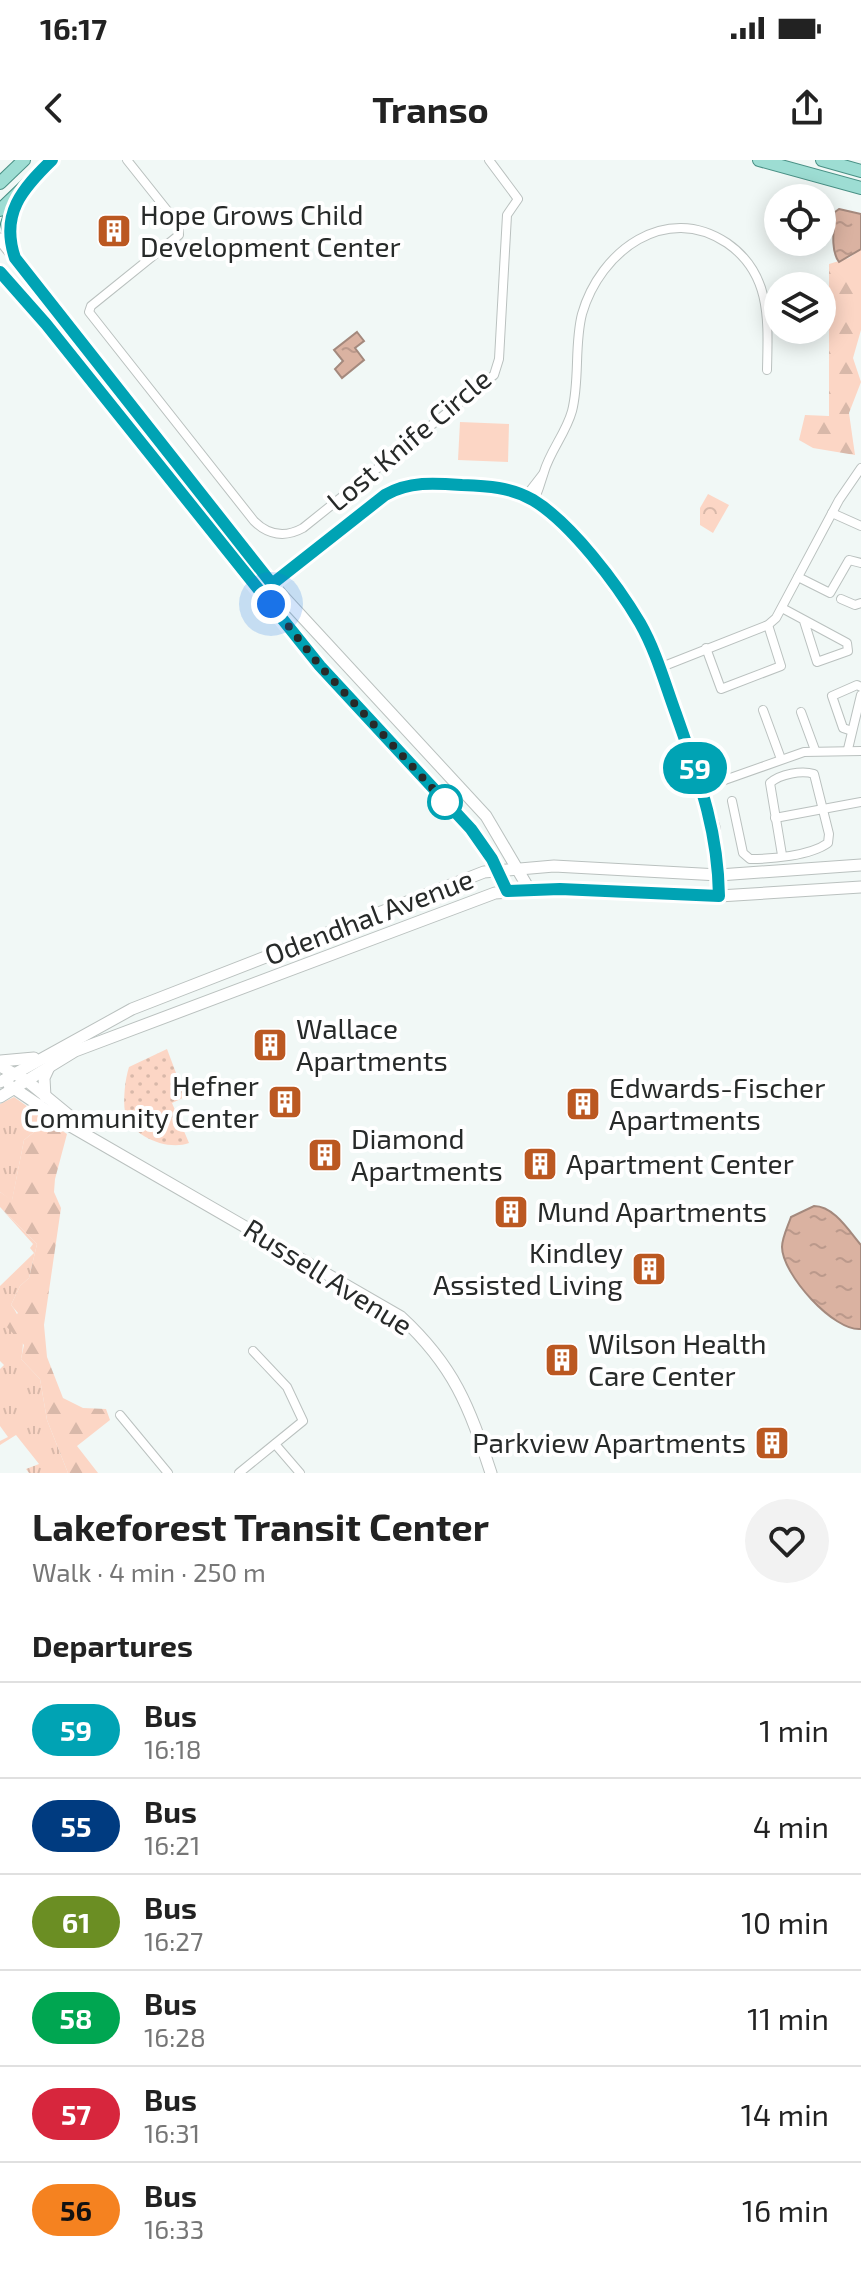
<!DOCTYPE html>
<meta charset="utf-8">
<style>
:root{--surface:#fff;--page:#f2f2f2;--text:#222;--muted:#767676;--line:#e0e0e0}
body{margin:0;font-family:"Exo 2",sans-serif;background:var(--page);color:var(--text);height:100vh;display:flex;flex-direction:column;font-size:30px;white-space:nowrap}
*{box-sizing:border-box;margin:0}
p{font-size:26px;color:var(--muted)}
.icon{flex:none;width:44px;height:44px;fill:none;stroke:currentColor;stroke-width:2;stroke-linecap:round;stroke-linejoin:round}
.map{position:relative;height:1313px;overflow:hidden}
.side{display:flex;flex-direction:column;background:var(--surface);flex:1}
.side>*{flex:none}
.badge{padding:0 16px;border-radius:26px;font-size:28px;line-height:52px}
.tools{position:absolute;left:764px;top:24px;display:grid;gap:16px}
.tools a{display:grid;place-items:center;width:72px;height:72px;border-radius:50%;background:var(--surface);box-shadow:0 4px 20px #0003;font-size:40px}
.you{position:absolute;width:40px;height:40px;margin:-20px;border:6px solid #fff;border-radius:50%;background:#1a73e8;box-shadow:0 0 0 12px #1a73e833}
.map>.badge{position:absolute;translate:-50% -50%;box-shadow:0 0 0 4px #fff}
h2{padding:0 32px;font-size:30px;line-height:72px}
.round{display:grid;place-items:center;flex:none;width:84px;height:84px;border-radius:42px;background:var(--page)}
.head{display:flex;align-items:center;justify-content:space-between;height:136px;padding:0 32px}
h1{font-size:38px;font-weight:700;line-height:60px}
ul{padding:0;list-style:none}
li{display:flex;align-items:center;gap:24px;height:96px;padding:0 32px;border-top:2px solid var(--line)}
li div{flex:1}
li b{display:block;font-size:30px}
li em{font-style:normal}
li .badge{min-width:88px;font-weight:700;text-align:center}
.status{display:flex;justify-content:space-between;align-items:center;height:56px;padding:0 40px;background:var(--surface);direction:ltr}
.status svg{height:22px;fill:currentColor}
header{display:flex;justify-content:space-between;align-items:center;height:104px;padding:0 32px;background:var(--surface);font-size:36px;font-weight:700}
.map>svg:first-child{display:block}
</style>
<div class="status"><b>16:17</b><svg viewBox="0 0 49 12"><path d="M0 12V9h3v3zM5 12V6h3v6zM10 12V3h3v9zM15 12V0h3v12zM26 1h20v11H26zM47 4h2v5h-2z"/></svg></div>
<header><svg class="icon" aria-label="back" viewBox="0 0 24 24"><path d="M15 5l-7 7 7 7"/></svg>Transo<svg class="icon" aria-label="share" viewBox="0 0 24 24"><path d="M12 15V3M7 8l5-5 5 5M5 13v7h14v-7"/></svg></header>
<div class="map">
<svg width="861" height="1313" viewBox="0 0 861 1313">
<defs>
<pattern id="grass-tufts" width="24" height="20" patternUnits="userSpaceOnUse" patternTransform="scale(2)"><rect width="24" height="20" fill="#fcd6c5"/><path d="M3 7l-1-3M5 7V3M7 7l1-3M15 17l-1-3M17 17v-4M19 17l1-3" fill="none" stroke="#d8b8a9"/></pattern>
<pattern id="forest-firs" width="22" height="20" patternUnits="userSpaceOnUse" patternTransform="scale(2)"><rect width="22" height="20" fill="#fcd6c5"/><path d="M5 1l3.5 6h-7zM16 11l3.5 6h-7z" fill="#d8b8a9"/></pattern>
<pattern id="park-crowns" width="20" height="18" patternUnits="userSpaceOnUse" patternTransform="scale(2)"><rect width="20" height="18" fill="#fcd6c5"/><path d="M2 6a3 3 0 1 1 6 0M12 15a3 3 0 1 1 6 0" fill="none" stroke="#d8b8a9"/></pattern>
<pattern id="garden-dots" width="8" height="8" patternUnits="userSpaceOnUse" patternTransform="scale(2)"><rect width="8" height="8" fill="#fcd6c5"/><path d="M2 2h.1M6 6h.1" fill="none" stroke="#d8b8a9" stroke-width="1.8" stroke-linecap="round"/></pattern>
<pattern id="water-ripples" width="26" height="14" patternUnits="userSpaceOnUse" patternTransform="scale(2)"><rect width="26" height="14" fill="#dab2a1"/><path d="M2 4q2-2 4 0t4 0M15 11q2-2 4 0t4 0" fill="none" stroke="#bb998b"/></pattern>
</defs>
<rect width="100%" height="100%" fill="#f1f8f6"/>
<g fill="url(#grass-tufts)">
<path d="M14,937L48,961L24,980L12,1041L0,1032V944Z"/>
<path d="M0,1047L37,1084L29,1118L20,1126L11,1145C23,1159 25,1181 21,1199L40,1219L47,1260L68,1313H29L26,1309L39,1304L16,1275L0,1285V1281L8,1277L0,1266V1209L4,1205L0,1201V1126L34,1093L30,1088L33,1084Z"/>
</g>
<g fill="url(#forest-firs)">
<path d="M861,89V170L853,198L861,222L849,253L855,295L813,288L799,280L805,255L829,256V104L849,98Z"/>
<path d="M48,961L67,974L55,1019L54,1032L61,1048L44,1165L47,1197L63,1238L83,1248L106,1249L110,1260L77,1286L98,1313H68L47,1260L40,1219L21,1199L24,1185L5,1165L18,1153L11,1145L20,1126L29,1118L37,1084L0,1047V1032L12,1040L24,980Z"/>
</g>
<path fill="url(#park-crowns)" d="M708,334L729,345L713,373L700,365V348Z"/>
<path fill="url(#garden-dots)" d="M167,889L185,937L172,943L189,983C168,991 131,977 125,952C123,940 125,919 129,907Z"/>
<path fill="#fcd6c5" d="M460,262L509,264L508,302L458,300Z"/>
<g fill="url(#water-ripples)" stroke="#a4897d" stroke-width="2">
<path d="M839,49L861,54V89L839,102C830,90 834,68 835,52Z"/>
<path d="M357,172L364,181L355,188L364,200L342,218L335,209L343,201L334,190Z"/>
<path d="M814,1046C834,1046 849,1071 861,1085V1169C834,1172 782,1114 782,1087C782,1078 788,1066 791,1057Z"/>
</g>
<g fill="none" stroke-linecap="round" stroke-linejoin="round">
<g stroke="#bac1bf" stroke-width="10">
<g id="street">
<path d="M127,0L178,64L179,75L91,146L89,152L254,361C268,375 285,378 303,368L494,215L499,199L507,55L518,39L489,0"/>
<path d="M526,336L543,314"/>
<path d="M534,341C538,331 541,322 544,312C550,291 566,273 572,251C580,220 574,185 582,154C600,91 666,42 727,83C772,114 768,162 767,210"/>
<path d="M832,353L861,366"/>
<path d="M798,417L830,433L849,400L861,403"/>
<path d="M841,439L855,445L861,443"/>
<path d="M782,448L847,483L848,491L817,502L804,461"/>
<path d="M706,488L721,529L781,506L768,465"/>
<path d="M659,508L768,465L776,458L839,340L861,308"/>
<path d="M763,550L781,599"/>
<path d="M801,552L815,590"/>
<path d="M852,571L843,568L832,536L857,525L861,527"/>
<path d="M848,589L861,535"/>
<path d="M702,628L804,592L861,591"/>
<path d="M732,641L743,693L750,699C771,699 810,696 828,683L829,674L814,614C802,610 780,614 770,623L782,695"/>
<path d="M775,658L861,642"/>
<path d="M120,1255L168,1313"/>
<path d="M275,1284L300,1313"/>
<path d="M239,1313L303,1261L287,1227L253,1191"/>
</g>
</g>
<g stroke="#bac1bf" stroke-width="13">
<g id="secondary">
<path d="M0,79L282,435L486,656L529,729"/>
<path d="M0,112L46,164L320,506L471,669L498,710L507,731"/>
<path d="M268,427L385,335L402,327L432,323L490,326L517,332L555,356L593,399L640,463L655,495L714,667L719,736"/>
<path d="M0,901L34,898"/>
<path d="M0,906L26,920L77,962"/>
<path d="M0,922L132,849L484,712L554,706L719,715L861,705"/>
<path d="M9,925L67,964L401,1157C454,1206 469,1246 491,1313"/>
<path d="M0,937L75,891L495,733L560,729L719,736L861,727"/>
<path d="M45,937L44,918L50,905"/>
</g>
</g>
<g stroke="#499085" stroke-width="14">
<g id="primary">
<path d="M759,0L861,28"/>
<path d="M822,0L861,11"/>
<path d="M0,23L24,0"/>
<path d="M0,50L52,0"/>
<path d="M15,98L7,64L15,40"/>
<path d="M0,113H1"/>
</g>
</g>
<use href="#street" stroke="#fff" stroke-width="8"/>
<use href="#secondary" stroke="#fff" stroke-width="11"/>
<use href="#primary" stroke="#9dddd3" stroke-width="12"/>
</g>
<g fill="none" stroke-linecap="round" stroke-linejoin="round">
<g stroke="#fff" stroke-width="18">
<path id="line" d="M0,112L46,164L320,506L471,669L492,699L507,731L560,729L719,736C718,668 698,617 676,554C665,524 656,491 640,463C617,424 571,363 533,340C511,327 487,326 462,325C435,323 409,321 385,335L272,424L15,98C0,54 22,29 52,0"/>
</g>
<use href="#line" stroke="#00a3b4" stroke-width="12"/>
<path stroke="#272a29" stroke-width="8" stroke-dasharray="0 14.4" d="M271,444L320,506L445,642"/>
</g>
<defs>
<g id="building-square" transform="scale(1.8)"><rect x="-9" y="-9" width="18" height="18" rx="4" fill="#bb5821" stroke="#fff"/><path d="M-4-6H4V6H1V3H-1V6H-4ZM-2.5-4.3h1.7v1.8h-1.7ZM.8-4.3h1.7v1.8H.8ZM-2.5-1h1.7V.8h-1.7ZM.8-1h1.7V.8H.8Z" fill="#fff"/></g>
</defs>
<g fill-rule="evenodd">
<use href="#building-square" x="114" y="71"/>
<use href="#building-square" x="270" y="885"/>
<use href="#building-square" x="285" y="942"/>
<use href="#building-square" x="583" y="944"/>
<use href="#building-square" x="325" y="995"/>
<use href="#building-square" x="540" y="1004"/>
<use href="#building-square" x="511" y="1052"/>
<use href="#building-square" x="649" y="1109"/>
<use href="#building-square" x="562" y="1200"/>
<use href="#building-square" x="772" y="1283"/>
</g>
<circle fill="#fff" stroke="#00a3b4" stroke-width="4" cx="445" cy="642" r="16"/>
<g text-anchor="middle" stroke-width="8" stroke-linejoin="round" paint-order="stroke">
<g font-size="28" fill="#272a29" stroke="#fff" text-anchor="start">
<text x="140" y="65">Hope Grows Child<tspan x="140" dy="32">Development Center</tspan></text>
<text x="296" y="879">Wallace<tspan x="296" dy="32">Apartments</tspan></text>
<text x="259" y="936" text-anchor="end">Hefner<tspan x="259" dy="32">Community Center</tspan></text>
<text x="609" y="938">Edwards-Fischer<tspan x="609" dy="32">Apartments</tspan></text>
<text x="351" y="989">Diamond<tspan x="351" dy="32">Apartments</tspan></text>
<text x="566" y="1014">Apartment Center</text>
<text x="537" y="1062">Mund Apartments</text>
<text x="623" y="1103" text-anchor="end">Kindley<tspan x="623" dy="32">Assisted Living</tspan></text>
<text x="588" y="1194">Wilson Health<tspan x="588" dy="32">Care Center</tspan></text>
<text x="746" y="1293" text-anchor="end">Parkview Apartments</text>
</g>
<g font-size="28" fill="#272a29" stroke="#fff">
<text transform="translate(409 280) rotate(-40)" y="10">Lost Knife Circle</text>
<text transform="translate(369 757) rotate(-21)" y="10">Odendhal Avenue</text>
<text transform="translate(328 1117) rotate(32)" y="10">Russell Avenue</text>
</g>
</g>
</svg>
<div class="tools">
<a><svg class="icon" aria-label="locate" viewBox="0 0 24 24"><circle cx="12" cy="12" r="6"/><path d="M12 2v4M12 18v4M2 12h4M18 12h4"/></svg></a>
<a><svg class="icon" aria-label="layers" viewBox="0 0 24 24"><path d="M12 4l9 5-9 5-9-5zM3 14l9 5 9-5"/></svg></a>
</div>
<div class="you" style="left:271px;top:444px"></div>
<b class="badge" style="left:695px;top:608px;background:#00a3b4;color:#fff">59</b>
</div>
<section class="side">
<div class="head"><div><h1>Lakeforest Transit Center</h1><p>Walk · 4 min · 250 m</p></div><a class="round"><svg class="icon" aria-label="heart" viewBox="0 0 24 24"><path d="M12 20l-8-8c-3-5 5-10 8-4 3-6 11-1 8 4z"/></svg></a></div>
<h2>Departures</h2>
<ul>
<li><span class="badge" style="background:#00a3b4;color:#fff">59</span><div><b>Bus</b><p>16:18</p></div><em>1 min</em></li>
<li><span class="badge" style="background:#003b80;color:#fff">55</span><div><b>Bus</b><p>16:21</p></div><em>4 min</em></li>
<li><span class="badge" style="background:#6b8e23;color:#fff">61</span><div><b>Bus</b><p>16:27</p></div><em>10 min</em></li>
<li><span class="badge" style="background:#00a651;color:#fff">58</span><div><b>Bus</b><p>16:28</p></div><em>11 min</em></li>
<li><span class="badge" style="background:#d7263d;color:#fff">57</span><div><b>Bus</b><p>16:31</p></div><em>14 min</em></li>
<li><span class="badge" style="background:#f58220;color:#111">56</span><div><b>Bus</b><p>16:33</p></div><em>16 min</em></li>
</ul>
</section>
